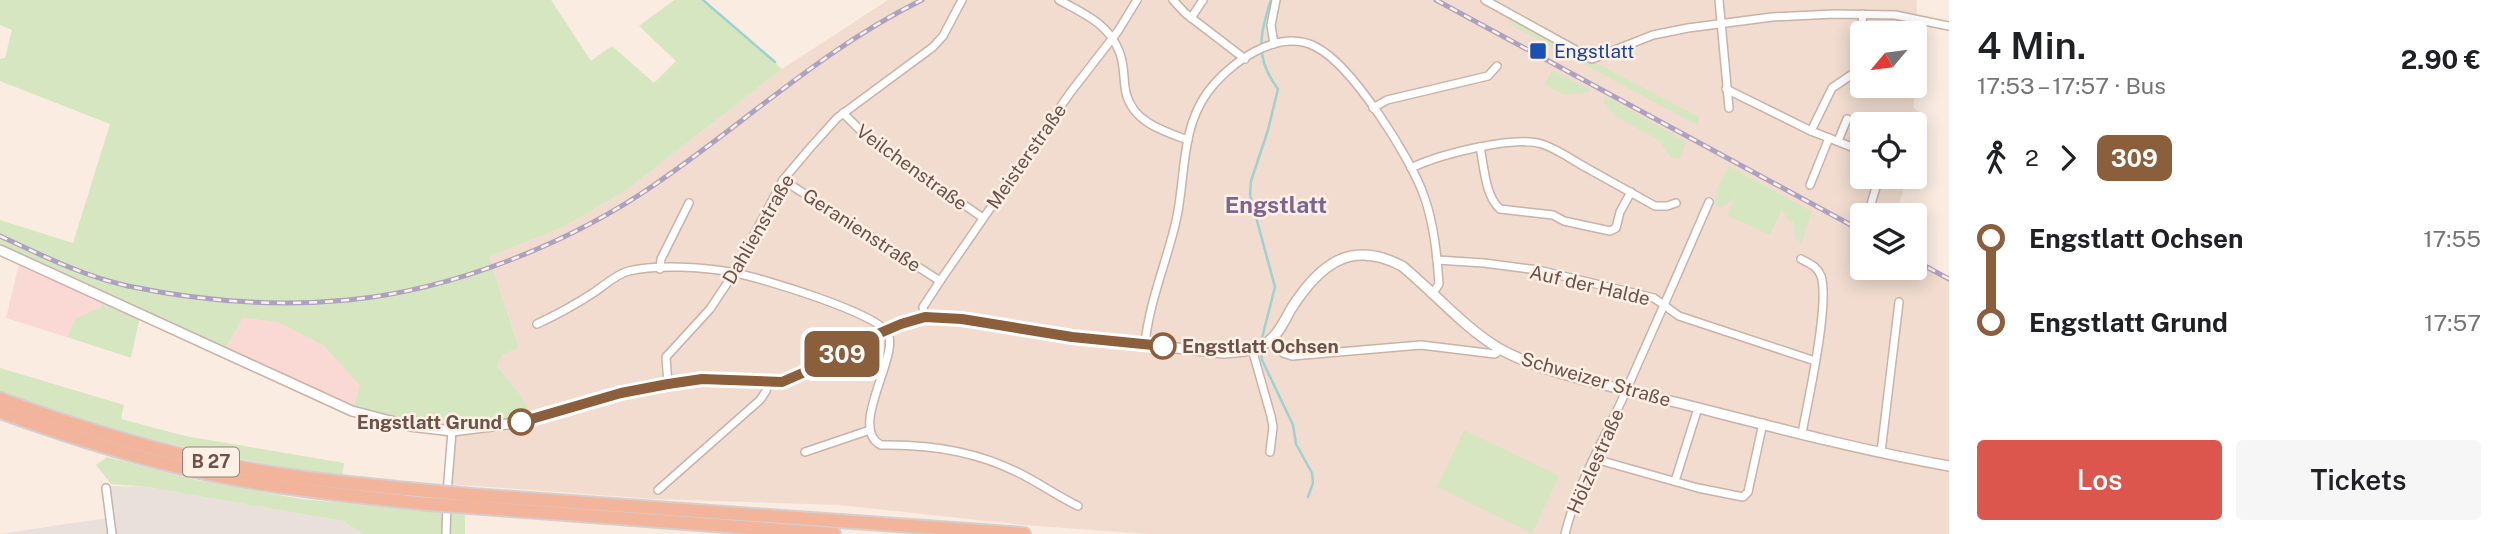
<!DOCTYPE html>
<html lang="de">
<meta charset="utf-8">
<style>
:root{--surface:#fff;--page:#f6f6f6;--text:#202124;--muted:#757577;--accent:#dc564d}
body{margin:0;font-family:"Public Sans",sans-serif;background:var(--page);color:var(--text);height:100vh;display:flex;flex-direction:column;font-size:26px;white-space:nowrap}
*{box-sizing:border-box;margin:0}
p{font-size:23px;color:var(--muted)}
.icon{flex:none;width:38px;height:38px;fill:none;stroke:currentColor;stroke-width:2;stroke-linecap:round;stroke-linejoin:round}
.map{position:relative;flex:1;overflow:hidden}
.sheet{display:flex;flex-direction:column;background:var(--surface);width:560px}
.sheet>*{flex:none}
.badge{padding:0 14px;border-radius:10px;font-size:24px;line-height:46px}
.needle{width:46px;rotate:241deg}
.tools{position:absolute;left:1850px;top:21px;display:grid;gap:14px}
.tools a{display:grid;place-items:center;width:77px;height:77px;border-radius:7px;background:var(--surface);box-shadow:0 4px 18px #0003;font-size:35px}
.map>.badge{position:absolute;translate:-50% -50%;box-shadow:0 0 0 4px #fff}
.legs{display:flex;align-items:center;gap:10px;height:77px;padding:0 28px;font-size:23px}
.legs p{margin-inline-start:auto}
.headline{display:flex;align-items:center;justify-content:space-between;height:119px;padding:0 28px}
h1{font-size:38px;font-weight:600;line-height:52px}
.action{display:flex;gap:14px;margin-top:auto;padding:14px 28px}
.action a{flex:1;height:80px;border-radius:7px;background:var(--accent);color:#fff;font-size:28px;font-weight:600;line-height:80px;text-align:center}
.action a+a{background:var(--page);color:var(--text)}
ul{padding:0 28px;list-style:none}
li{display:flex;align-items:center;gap:24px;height:84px;font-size:26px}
li i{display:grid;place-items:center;width:10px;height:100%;margin:0 9px;background:currentColor}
li i::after{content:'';width:18px;height:18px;margin:-9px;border:5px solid;border-radius:50%;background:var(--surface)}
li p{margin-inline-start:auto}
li:first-child i{background:linear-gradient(#0000 50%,currentColor 0)}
li:last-child i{background:linear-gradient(currentColor 50%,#0000 0)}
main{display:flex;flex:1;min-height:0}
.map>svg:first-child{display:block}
</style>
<main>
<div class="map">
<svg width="1949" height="534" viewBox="0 0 1949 534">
<rect width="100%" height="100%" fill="#faece0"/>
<path fill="#f1dccf" d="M888,0H1917L1915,81L1914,33H1862V86H1914V108L1924,115L1915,150L1914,124H1862V177H1907L1896,215H1862V268H1914L1915,262L1949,281V534H1148L1024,525L839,505L654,499L448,484L452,431L518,392L497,366L502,355L519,348L489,257L565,226L625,191L782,69Z"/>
<g fill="#fad9d4">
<path d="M20,259L106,300L102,307L75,319L67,337L6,318Z"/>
<path d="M243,318L278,322L324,346L360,386L352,411L223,353Z"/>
</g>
<path fill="#e9e0db" d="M109,486L147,487L343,521L363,534H0L113,517Z"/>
<g fill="#d5e6c0">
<path d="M0,0H551L591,61L612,46L654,83L676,61L639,26L674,0H703L782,69L625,191L565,226L489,257L519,348L502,355L497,366L518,392L533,419L452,431L352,411L360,386L324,346L278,322L243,318L223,353L140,316L131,358L67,337L75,319L101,307L105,300L0,250V220L73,243L110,124L0,81V59L5,58L12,30L0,25Z"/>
<path d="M1509,18L1682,108L1699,117L1697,125L1509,24Z"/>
<path d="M1552,70L1590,90L1589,92L1565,95L1545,85Z"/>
<path d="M1605,96L1686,142L1680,159L1671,157L1659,140L1618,118L1604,104Z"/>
<path d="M1729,166L1812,212L1801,243L1795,238L1794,222L1788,220L1782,209L1770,235L1727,215L1737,192L1732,200L1720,209L1714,204L1717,188Z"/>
<path d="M0,368L124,405L121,419L185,436L344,463L342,476C220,459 116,434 0,393Z"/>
<path d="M1464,430L1559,476L1532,533L1437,487Z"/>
<path d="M107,457L191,479L301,499L465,515V534H363L343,521L147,487L111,484L96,465Z"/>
</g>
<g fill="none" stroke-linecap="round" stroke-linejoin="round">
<g stroke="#9ed2d2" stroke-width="2.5">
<path d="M703,0L775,62"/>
<path d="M1261,342L1275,287L1250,195L1251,181L1268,130L1278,89C1255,59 1259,35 1271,0"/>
<path d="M1261,348L1262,360L1293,425L1296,444L1312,473L1313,483L1308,497"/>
</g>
<g stroke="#c9b2a8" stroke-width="10">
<g id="minor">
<path d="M1059,0C1083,13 1109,24 1119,51C1125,64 1123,80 1126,93C1133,122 1163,131 1188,140"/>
<path d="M1173,0L1185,13L1245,59"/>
<path d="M1485,0L1592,59L1653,35L1688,28L1772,17L1834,14L1895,15L1949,26"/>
<path d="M1719,0L1729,108"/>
<path d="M1191,18L1203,0"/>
<path d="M1274,44L1271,25L1276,0"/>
<path d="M1726,89L1811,131L1862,151"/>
<path d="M1373,108L1387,100L1488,76L1497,66"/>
<path d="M843,113L862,132L881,147L983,218"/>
<path d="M1811,131L1832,88L1857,71L1863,14"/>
<path d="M1838,141L1847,119"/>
<path d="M1480,147C1484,166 1485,196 1500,209L1553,215L1564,221L1610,231L1616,228L1620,212L1631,192"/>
<path d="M1411,168C1438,155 1513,135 1542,144C1557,149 1571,159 1585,167C1608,180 1632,193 1655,206H1667L1676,203"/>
<path d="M783,180L940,281"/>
<path d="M1810,185L1829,138"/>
<path d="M1869,211L1879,177"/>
<path d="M1801,259C1810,264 1817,266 1821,276C1830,303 1808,401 1802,433"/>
<path d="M1437,260L1484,263L1538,270L1654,298L1679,316L1815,361"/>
<path d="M660,269L661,259L689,203"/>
<path d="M925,317L923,307L940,281L1070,93L1118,31L1137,0"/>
<path d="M537,324C556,315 575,305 593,293C604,286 616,274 629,271C657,264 707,267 735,273C762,278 873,312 887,332C902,353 847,428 881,445C927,444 975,451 1017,472C1038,482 1057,496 1078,506"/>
<path d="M1272,339L1283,353L1292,356L1421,345L1495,354L1501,349"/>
<path d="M1145,344C1149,302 1167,261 1176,221C1186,178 1180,131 1207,93C1229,63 1278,27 1316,47C1352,65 1411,158 1424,196C1434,224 1437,255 1439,284L1433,293"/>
<path d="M1252,349L1271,416L1273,427L1270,452"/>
<path d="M668,384L666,357L710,309L734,273L783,180L810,148L837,118L933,47L943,36L962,0"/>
<path d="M805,452L870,430"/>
<path d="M1881,452L1899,302"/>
<path d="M1595,459L1698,488L1743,497L1748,492L1763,423"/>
<path d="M1675,481L1698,408"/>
<path d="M106,488L112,534"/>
<path d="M658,490L760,400L766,391L768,382"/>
<path d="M447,493L452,431"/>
<path d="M446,534L447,505"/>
<path d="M1565,534C1576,488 1601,445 1621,402C1651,335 1680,269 1709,202"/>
</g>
</g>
<g stroke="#c9b2a8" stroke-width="12">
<path id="tertiary" d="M0,250L352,411L410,426L452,431L516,423L621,393L681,382L724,379L782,382L821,365L873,336L901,323L925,317L962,319L1072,337L1224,353C1239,352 1257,351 1270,340C1279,333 1285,320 1291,309C1319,265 1350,239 1402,266C1435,293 1463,327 1500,349C1545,374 1612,386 1663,399C1758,423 1853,449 1949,466"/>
</g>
<g stroke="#d6cecc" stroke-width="16">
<g id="trunk">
<path d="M0,399C77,427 156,452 237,467C301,479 365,485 429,491"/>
<path d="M0,412C64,435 128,456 195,471C272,488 350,496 428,504"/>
<path d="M471,495L1024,534"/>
<path d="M470,507L834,534"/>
</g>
</g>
<use href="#minor" stroke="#fff" stroke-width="7"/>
<use href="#tertiary" stroke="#fff" stroke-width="9"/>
<use href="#trunk" stroke="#f2b49b" stroke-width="12"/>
<g stroke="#ada1c1" stroke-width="5">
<g id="rail">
<path d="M1436,0L1862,231"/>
<path d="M0,236C41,255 83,276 128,286C200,301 275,307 348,300C453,290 571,243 657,183C746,122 824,48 922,0"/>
<path d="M1914,260L1949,279"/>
</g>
</g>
<use href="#rail" stroke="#fef0e5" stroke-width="2.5" stroke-dasharray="8" stroke-linecap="butt"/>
<g stroke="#d6cecc" stroke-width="16" stroke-linecap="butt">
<g id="trunk-bridge">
<path d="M429,491L471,495"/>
<path d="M428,504L470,507"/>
</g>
</g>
<use href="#trunk-bridge" stroke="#f2b49b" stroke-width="12"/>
</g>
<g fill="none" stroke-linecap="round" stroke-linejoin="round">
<g stroke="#fff" stroke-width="16">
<path id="line-1" d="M521,422L621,393L668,384L702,379L782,382L821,365L873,336L901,324L925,317L962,319L1072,337L1163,346"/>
</g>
<use href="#line-1" stroke="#8b5e3c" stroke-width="10"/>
</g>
<rect fill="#1a4fb4" stroke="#fef0e5" stroke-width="2.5" x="1529" y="42" width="18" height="18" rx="3.5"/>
<g fill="#fff" stroke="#8b5e3c" stroke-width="3.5">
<circle cx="1163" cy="346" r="12"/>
<circle cx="521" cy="422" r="12"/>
</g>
<g text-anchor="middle" stroke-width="5" stroke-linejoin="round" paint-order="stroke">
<rect fill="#fef0e5" stroke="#998178" stroke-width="2" x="183" y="447.5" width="56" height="29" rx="5"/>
<g font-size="18" font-weight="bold" fill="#6e5149">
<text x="211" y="468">B 27</text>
</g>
<g font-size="19" fill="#164399" stroke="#fef0e5" text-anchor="start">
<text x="1554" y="58">Engstlatt</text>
</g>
<g font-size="19" fill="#6e5149" stroke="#fef0e5">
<text transform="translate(1026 156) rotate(-55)" y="7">Meisterstraße</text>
<text transform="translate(912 167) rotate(36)" y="7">Veilchenstraße</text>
<text transform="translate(758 229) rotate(-60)" y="7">Dahlienstraße</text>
<text transform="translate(862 230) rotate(33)" y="7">Geranienstraße</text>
<text transform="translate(1590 285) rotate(13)" y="7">Auf der Halde</text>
<text transform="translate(1596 379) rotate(16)" y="7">Schweizer Straße</text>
<text transform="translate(1595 461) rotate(-66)" y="7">Hölzlestraße</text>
</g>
<g font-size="19" font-weight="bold" fill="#6e5149" stroke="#fef0e5" text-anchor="start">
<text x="1182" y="353">Engstlatt Ochsen</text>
<text x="502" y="429" text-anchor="end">Engstlatt Grund</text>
</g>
<g font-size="23" font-weight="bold" fill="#7c6592" stroke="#fef0e5">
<text x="1276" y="213">Engstlatt</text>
</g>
</g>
</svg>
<div class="tools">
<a><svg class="needle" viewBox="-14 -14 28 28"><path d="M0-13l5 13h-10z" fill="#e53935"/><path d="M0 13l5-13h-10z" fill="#757577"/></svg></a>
<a><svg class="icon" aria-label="locate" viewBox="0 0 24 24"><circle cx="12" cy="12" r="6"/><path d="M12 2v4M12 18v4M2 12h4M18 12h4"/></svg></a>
<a><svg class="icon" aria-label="layers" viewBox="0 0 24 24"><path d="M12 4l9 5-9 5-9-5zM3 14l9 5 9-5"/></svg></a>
</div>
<b class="badge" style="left:842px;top:354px;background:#8b5e3c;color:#fff">309</b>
</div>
<section class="sheet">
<div class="headline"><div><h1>4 Min.</h1><p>17:53 – 17:57 · Bus</p></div><b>2.90 €</b></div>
<div class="legs"><svg class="icon" aria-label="walk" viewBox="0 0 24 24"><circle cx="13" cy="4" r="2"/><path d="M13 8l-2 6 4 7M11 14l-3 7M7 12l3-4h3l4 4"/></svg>2<svg class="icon" aria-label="forward" viewBox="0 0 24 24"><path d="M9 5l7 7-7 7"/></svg><b class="badge" style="background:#8b5e3c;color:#fff">309</b></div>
<ul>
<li><i style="color:#8b5e3c"></i><b>Engstlatt Ochsen</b><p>17:55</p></li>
<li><i style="color:#8b5e3c"></i><b>Engstlatt Grund</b><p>17:57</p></li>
</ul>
<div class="action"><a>Los</a><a>Tickets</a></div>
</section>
</main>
